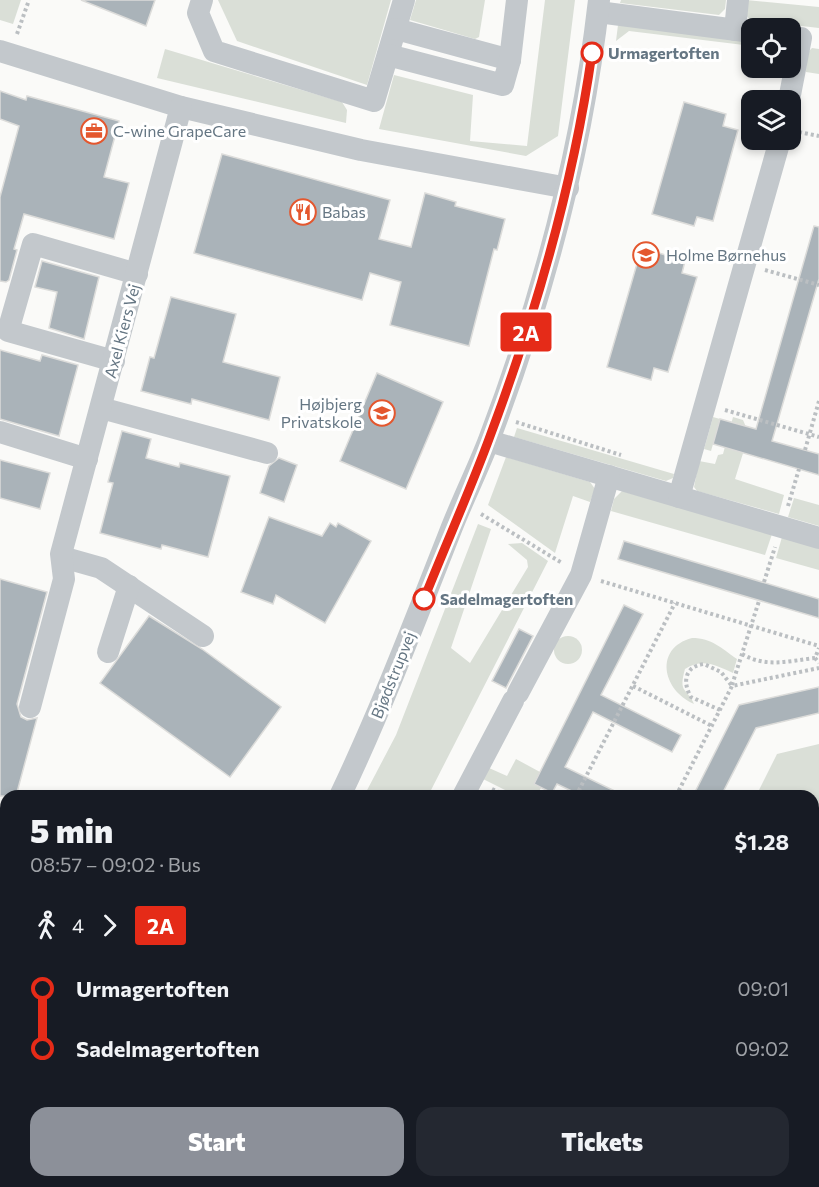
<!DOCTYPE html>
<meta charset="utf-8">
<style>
:root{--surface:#171b24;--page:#242831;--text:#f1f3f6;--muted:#9ea1a6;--accent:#8c9099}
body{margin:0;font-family:Commissioner,sans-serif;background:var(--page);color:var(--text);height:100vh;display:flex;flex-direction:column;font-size:22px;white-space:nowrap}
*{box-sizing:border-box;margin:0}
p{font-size:20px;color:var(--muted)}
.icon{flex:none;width:33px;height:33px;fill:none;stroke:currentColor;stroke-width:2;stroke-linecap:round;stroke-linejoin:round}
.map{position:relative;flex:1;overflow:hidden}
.panel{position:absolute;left:0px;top:790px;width:819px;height:398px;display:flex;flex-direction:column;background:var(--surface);border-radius:18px 18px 0 0;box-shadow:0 3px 9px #0003}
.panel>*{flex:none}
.badge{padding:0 12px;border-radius:4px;font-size:21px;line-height:39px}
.buttons{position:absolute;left:741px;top:18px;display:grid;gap:12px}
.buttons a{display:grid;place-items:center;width:60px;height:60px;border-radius:12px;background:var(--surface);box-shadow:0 3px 9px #0003;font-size:30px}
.map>.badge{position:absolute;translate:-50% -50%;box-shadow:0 0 0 3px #fff}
.legs{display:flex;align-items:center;gap:9px;height:66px;padding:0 30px;font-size:20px}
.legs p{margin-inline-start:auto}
.summary{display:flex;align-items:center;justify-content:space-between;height:102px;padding:0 30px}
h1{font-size:33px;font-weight:800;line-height:45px}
.primary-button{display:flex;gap:12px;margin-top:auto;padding:12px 30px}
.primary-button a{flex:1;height:69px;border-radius:18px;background:var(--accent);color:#fff;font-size:24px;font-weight:800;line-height:69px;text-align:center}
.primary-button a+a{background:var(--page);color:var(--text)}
ul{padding:0 30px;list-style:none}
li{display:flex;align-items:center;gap:21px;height:60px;font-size:22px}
li i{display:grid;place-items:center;width:9px;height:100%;margin:0 8px;background:currentColor}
li i::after{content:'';width:15px;height:15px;margin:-8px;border:4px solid;border-radius:50%;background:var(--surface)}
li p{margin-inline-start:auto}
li:first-child i{background:linear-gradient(#0000 50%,currentColor 0)}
li:last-child i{background:linear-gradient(currentColor 50%,#0000 0)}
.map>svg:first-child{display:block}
</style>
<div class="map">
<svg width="819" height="1187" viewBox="0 0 819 1187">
<rect width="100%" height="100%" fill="#fafaf8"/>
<g fill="#dadfd7">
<path d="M0,0H21L13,24L0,20Z"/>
<path d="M218,0H391L367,85L237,41Z"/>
<path d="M416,0H485L479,37L475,39L410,20Z"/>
<path d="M545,0H575L558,136L526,156L379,129L394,75L473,95L470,141L527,146Z"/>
<path d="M621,0H726L725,9L719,15L620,3Z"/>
<path d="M746,0L819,7V28L750,20L746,15Z"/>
<path d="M618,25L751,41L752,46L629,31L616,41Z"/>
<path d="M812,48L819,49V74L806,72L807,53Z"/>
<path d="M165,49L342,102L347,110L346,123L157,78Z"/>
<path d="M713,417L720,419L711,451L704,449Z"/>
<path d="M733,417L743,420L749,434L735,479L784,495L779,514L697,491L694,487L699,461L715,464L718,455L723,454Z"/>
<path d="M517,428L674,474L673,478L666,481L514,437Z"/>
<path d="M506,457L590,482L595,489L590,502L573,496L555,553L488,505Z"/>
<path d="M622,491L772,534L765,555L611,511L614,499Z"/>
<path d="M794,498L819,505V526L788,517Z"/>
<path d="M478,524L491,529L451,648L470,663L528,567L527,560L508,544L522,543L548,561L428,796H364L396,735Z"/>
<path d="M782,537L819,548V570L776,558Z"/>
<circle cx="568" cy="650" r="14"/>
<path d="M692,638C712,638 721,648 737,659L733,673C715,665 703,658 685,669C678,694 687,687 694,704C662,690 654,648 692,638Z"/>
<path d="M819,744V967L813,973V796H756L777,754Z"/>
<path d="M516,759L540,772L534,784L541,788L538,793L545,796H517L483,779L489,768L507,776Z"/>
<path d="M0,894L6,896V1131L0,1135Z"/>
<path d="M813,1129L819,1136V1163L813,1156Z"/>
<path d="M6,1168V1182H59L64,1187H0V1170Z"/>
</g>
<g fill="#aab3b9" stroke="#dcdcda" stroke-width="1.5">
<path d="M81,0H155L146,26Z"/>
<path d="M0,91L26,100L27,96L119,121L104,177L129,183L114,239L24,214L14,249L17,250L9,280L6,282L0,281V197L19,126L0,119Z"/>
<path d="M684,102L726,114L723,126L738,130L713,221L697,217L694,226L652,214Z"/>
<path d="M222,154L390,200L379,239L411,247L425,193L456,202L455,206L505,219L497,250L494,249L469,346L390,325L401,282L370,273L362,300L194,253Z"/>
<path d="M814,226L819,227V279L772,441L819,454V475L713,444L720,419L756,429Z"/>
<path d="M641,250L648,252L649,250L685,261L682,273L697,277L668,372L654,368L651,380L607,367Z"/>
<path d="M42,261L99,277L84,339L49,328L57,292L35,287Z"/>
<path d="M171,297L236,314L223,362L280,377L269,420L192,399L191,404L141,391L150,357L154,358Z"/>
<path d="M0,350L40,361L42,355L78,365L59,436L0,419Z"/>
<path d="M377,373L443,402L406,489L340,461Z"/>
<path d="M122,431L151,439L146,458L179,467L180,463L230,476L208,557L162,545L161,549L100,533L113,483L108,482Z"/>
<path d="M279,458L297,465L284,502L260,493L269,466Z"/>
<path d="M0,460L50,473L40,509L0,498Z"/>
<path d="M269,517L322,536L330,523L336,527L338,523L371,541L325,623L276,595L273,604L241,592Z"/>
<path d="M624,541L819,599V618L618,559Z"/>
<path d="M0,579L47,592L17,704L21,717L27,720L37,718L16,796H0Z"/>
<path d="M624,605L643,614L601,695L681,735L672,752L593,712L565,767L625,796H582L557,784L552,793L534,784Z"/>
<path d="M149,616L202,649L281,707L230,777L100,683Z"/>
<path d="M519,629L533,636L506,688L492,681Z"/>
<path d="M819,687V713L756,728L721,796H693L739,705Z"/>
</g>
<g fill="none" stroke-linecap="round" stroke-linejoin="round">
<g stroke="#bbbfc2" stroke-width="4" stroke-dasharray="3 3" stroke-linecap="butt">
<path d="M17,34L29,0"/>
<path d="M799,132L819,136"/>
<path d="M707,253L726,258"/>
<path d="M765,270L819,285"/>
<path d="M725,410L819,437"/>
<path d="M516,422L621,455"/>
<path d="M805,450L819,401"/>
<path d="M788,506L799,469"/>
<path d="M481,514L562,563"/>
<path d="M601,581L819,646"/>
<path d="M764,582L775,547"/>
<path d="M742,654C766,668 788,661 815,658L819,648"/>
<path d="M815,658L819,663"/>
<path d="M732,685L759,601"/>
<path d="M633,686L712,726"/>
<path d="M720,710L691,697C682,682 685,666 704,664L721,672L732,686"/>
<path d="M492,789L507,796"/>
<path d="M576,796L675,603"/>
<path d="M676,796L732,686L819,668"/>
<path d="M813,1023L819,1030"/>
<path d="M185,1182L190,1187"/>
<path d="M320,1182L325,1187"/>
<path d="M456,1182L460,1187"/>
<path d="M674,1182L679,1187"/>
<path d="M790,1182L794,1187"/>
<path d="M278,1187L284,1182"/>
<path d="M410,1187L416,1182"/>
<path d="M550,1187L556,1182"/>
<path d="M774,1187L780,1182"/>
</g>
<g stroke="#c3c8cc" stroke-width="22">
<path d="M202,0L198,13L214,51L374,101L404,0"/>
<path d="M598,12L752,32"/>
<path d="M396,29L510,60"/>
<path d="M735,30L738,0"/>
<path d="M0,51L181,107L361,150L568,188"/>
<path d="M388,55L503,85L510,60L517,0"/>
<path d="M789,100L801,38"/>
<path d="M114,361L8,331L33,244L137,274"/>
<path d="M101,408L267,453"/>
<path d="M0,432L87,459"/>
<path d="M489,441L819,538"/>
<path d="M679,497L780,140"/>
<path d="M62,557L101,568L203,636"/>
<path d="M108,652L129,586"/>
<path d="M518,693L581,575L609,476"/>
<path d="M30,707L64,579L61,554L181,107"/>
<path d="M340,796C381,710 415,621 450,532C462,501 477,471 489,440C543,298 582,151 599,0"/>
<path d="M463,796L513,701"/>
<path d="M0,987L6,989"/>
<path d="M0,1038L6,1032"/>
<path d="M0,1158L6,1155"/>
<path d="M813,1171L819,1178"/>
<path d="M77,1182L82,1187"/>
<path d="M108,1187L115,1182"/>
<path d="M220,1187L226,1182"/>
</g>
</g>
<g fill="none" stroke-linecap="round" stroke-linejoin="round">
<g stroke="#fff" stroke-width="14">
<path id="line-1" d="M424,599C445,546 469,493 489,439C536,314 573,186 592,53"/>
</g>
<use href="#line-1" stroke="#e52b18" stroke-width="9"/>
</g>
<defs>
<g id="office-ring" transform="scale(1.35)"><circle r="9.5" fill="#fff" stroke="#e4572e" stroke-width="1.5"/><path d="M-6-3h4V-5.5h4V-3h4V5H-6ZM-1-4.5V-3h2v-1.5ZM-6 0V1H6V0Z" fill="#e4572e"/></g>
<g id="restaurant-ring" transform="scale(1.35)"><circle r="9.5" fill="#fff" stroke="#e4572e" stroke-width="1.5"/><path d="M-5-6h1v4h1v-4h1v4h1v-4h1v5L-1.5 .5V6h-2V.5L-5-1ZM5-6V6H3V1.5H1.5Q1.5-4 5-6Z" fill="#e4572e"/></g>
<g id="school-ring" transform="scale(1.35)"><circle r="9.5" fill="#fff" stroke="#e4572e" stroke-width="1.5"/><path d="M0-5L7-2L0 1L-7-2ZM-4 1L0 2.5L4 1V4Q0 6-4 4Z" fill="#e4572e"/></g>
</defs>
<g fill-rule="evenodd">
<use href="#office-ring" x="94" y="131"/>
<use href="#restaurant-ring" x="303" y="212"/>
<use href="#school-ring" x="646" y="255"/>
<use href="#school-ring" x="382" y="413"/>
</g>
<g fill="#fff" stroke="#e52b18" stroke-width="3">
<circle cx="592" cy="53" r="10"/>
<circle cx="424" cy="599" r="10"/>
</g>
<g text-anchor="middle" stroke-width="6" stroke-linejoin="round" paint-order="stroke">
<g font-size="16" font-weight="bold" fill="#657683" stroke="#fff" text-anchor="start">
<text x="608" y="59">Urmagertoften</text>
<text x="440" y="605">Sadelmagertoften</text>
</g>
<g font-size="16" fill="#657683" stroke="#fff" text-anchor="start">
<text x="113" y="137">C-wine GrapeCare</text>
<text x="322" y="218">Babas</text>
<text x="666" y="261">Holme Børnehus</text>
<text x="362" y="410" text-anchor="end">Højbjerg<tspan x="362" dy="18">Privatskole</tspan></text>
</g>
<g font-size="16" fill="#657683" stroke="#fff">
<text transform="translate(122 331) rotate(-75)" y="6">Axel Kiers Vej</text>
<text transform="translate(393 675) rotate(-68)" y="6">Bjødstrupvej</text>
</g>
</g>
</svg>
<div class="buttons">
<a><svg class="icon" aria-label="locate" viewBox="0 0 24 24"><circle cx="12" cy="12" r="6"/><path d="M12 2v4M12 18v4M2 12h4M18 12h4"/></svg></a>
<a><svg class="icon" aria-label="layers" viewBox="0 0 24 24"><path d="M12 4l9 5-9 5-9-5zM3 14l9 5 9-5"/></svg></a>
</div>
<b class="badge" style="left:526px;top:332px;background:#e52b18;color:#fff">2A</b>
<section class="panel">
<div class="summary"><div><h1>5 min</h1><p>08:57 – 09:02 · Bus</p></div><b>$1.28</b></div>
<div class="legs"><svg class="icon" aria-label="walk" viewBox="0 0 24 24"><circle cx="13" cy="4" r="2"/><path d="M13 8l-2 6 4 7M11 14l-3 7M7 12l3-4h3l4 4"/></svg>4<svg class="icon" aria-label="forward" viewBox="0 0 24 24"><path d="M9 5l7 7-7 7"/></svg><b class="badge" style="background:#e52b18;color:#fff">2A</b></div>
<ul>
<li><i style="color:#e52b18"></i><b>Urmagertoften</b><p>09:01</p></li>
<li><i style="color:#e52b18"></i><b>Sadelmagertoften</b><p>09:02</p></li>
</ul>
<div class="primary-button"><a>Start</a><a>Tickets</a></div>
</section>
</div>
